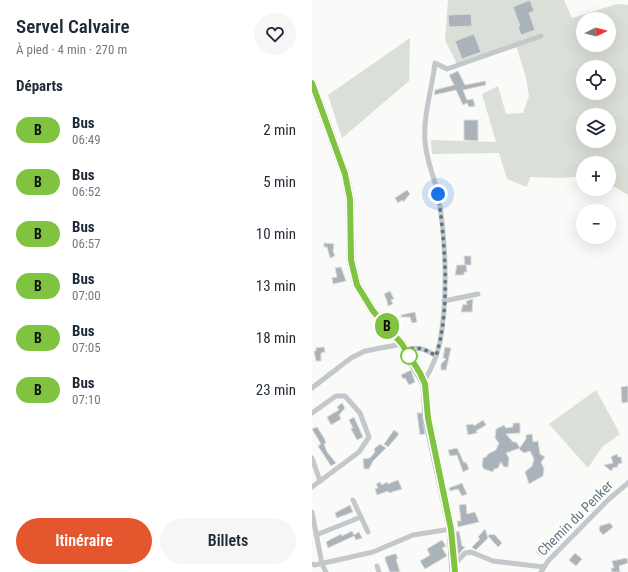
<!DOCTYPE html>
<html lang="fr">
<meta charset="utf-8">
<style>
:root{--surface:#fff;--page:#f6f6f7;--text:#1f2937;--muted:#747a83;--accent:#e4572e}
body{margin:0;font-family:"Roboto Condensed",sans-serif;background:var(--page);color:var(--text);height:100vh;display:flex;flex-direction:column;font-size:15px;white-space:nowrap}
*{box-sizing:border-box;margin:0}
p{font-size:13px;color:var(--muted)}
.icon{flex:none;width:22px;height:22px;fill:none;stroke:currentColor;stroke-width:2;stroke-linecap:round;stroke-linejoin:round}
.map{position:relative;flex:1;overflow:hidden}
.drawer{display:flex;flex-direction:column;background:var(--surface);width:312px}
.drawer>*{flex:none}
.badge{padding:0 8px;border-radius:13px;font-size:14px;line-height:26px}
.needle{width:26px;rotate:84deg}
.tools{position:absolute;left:264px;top:12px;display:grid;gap:8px}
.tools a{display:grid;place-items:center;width:40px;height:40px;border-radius:50%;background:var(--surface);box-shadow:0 4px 16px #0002;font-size:20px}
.you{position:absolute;width:20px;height:20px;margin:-10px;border:3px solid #fff;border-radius:50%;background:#1a73e8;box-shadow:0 0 0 6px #1a73e833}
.map>.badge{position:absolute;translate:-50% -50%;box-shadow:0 0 0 2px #fff}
h2{padding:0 16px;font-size:15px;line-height:36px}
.round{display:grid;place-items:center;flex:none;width:42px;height:42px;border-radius:21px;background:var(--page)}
.overview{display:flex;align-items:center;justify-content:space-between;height:68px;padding:0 16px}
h1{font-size:19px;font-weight:600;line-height:30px}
.action{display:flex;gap:8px;margin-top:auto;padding:8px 16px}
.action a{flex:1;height:46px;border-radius:24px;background:var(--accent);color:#fff;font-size:16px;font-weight:600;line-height:46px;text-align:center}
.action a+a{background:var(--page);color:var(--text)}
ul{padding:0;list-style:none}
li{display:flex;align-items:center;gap:12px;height:52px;padding:0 16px}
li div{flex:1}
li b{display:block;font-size:15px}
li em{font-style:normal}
li .badge{min-width:44px;font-weight:700;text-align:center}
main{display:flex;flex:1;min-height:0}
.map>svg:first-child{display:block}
</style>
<main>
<section class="drawer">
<div class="overview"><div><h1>Servel Calvaire</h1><p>À pied · 4 min · 270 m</p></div><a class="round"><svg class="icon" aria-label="heart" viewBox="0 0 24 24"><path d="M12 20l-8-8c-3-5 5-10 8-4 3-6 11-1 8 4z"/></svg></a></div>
<h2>Départs</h2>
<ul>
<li><span class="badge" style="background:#80c341;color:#111">B</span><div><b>Bus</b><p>06:49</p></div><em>2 min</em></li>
<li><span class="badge" style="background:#80c341;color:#111">B</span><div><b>Bus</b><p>06:52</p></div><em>5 min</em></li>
<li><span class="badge" style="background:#80c341;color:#111">B</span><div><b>Bus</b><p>06:57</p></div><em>10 min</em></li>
<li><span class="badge" style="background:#80c341;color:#111">B</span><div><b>Bus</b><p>07:00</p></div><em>13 min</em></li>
<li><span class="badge" style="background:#80c341;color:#111">B</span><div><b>Bus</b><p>07:05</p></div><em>18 min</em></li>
<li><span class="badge" style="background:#80c341;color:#111">B</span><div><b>Bus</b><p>07:10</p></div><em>23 min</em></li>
</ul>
<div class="action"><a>Itinéraire</a><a>Billets</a></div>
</section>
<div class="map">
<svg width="316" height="572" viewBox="0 0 316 572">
<rect width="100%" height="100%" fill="#fafaf8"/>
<g fill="#dadfd7" fill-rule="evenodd">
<path d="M136,0H252L260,18L305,4L316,5V195L303,187L297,185V163H271V176L252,178L218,177L215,187L195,179L187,153L120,154L119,140L184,142L170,94L186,86L194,114L211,113L217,96L214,77L204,46L146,66L133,40ZM271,19H297V45H271ZM271,67H297V93H271ZM271,115H297V141H271Z"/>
<path d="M98,38L97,81L30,138L16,95Z"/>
<path d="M284,390L308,434L290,447L276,468L237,424Z"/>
</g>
<g fill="#aab3b9" stroke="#dcdcda">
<path d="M218,0L222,11L217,13L223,30L209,35L206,27L208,26L201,7Z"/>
<path d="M159,14L160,26L137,27L136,15Z"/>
<path d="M162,34L169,52L150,59L143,41Z"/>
<path d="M146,71L153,85L173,81L174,85L151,90L155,100L161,99L163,106L157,107L155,103L151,105L144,90L122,95L123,90L142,85L137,75Z"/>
<path d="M152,120H166V141L152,140Z"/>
<path d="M95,190L98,194L91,202L90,200L86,203L83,198Z"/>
<path d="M12,243L22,244L21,251L23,256L18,258L15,247H12Z"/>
<path d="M152,256H159V265H154L155,272H152V275H143L145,265H153Z"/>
<path d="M29,267L34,281L21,284L20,278L25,277L23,268Z"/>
<path d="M78,291L82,299L79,300L81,304L76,306L75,301L72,294Z"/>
<path d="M161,299L160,312H149L151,304L155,305L154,301Z"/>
<path d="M103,312L105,322L100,323L98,317H89V315Z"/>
<path d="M12,347L13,352L9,353V361H4L2,351H4V348Z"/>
<path d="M133,347L139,348L134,370H129V364L134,359L131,358Z"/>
<path d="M99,370L103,382L97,385L93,378L91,379L89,375Z"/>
<path d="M316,386V402L310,403L309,387Z"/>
<path d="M30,403L33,408L27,415L29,419L19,425L15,417L27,410L25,407Z"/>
<path d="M105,413H110L113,434L108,435Z"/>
<path d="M42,417L51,437L45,440L39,429L41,428L37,420Z"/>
<path d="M171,420L174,425L164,431L165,433L156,435L154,425L161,424L162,426Z"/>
<path d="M201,423H208V433L194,434L201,442H204L208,448L194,453L197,458L196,467H192L189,462L186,468L182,469L181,472L172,469L170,466L171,458L174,457L176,454L184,450L187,443L183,438L184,429L192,425L194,428L201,427Z"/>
<path d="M5,427L12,438L14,443L12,444L15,452L24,463L19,466L6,446L9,444L0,429Z"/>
<path d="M82,430L87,434L76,447L72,444Z"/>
<path d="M220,434L221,442L226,441L228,454L233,457L229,462L232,469L231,476L217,484L213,472L220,466L222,459L218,451L212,453L207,449L214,439V435Z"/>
<path d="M68,444L74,448L61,461L57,469H52L51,459L58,458L63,452L62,449Z"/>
<path d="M145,448L152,463L154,462L157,469L151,472L145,455L138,456L136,450Z"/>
<path d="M305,454L306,457H309L310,463L306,464V466L304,468L302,467L299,471L292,465L301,463L299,457Z"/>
<path d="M86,480L90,489L77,493L76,491L65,495L63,489L66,488L64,484L68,482L70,485L75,482L76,484Z"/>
<path d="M150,483L155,494L150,496L146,489L138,491L137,488Z"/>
<path d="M154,504L155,514L163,512L167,522L146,527L145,521H149L147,505Z"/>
<path d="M38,505L41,512L25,518L23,513Z"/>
<path d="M298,523L301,527L291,535L287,530L288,526Z"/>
<path d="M173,529L176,538L164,550L162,549L160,547L168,539L166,537Z"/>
<path d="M40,531L42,535L47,532L50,538L44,540L42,536L16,548L14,542L29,534L30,536Z"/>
<path d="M147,531L150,546L153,547L146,555L144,532Z"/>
<path d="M179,534L180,535L182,534L190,543L186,547L176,536Z"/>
<path d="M241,535L246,540L240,546L238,545L228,556L224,552Z"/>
<path d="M130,540L134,546L130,548L135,556L113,569L108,561L118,555L115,549Z"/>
<path d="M263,553L270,559L264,566L257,560Z"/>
<path d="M82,554H84L86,559H84L88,572H78L74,562L73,557Z"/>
<path d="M315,558L316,563L307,566L308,572H300L299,568H302L300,561Z"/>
</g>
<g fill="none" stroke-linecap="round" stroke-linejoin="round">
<g stroke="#b3babf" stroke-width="9">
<path id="secondary" d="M0,83L33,174L38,199L39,260L45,285L61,311L90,344L113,384L115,418L139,529L142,572"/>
</g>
<g stroke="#c3c8cc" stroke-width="5">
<path d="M132,301L166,294"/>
<path d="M93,350C105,346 114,349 124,356"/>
<path d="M112,381C119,370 125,356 128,342C136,297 134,239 126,194C122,176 114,160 113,141C111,116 120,89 123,63L135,69L229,36"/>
<path d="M0,388L39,358L53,351L90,344"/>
<path d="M0,413L24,396H33L48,413L57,437L47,452L0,487"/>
<path d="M0,458L8,481"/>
<path d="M41,500L56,532"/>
<path d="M0,512L10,564L14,572"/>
<path d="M4,535L49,517"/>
<path d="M0,564L3,565L61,552L101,535L139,529"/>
<path d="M143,564L153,553L159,552L181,561L232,567"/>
<path d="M65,566L67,572"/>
<path d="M229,572L236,561L297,499L316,483"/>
</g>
<use href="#secondary" stroke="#fff" stroke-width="7"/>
</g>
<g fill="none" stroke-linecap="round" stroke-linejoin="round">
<g stroke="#fff" stroke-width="9">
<path id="line" d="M0,83L33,174L38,199L39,260L45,285L61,311L90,344L108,373L113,384L116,418L139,529L143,572"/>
</g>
<use href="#line" stroke="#80c341" stroke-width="6"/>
<path stroke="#657683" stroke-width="4" stroke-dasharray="0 7.2" d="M97,356L93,350C105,346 114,349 124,356C139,308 133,243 126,194"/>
</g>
<circle fill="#fff" stroke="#80c341" stroke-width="2" cx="97" cy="356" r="8"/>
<g text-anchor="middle" stroke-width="4" stroke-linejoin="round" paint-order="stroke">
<g font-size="14" fill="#657683" stroke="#fff">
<text transform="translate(263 518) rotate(-45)" y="5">Chemin du Penker</text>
</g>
</g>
</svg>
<div class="tools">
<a><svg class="needle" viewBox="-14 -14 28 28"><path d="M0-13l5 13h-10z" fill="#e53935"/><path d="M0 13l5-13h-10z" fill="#747a83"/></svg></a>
<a><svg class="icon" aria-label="locate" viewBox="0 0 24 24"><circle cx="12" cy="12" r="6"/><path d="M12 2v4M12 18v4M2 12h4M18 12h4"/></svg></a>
<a><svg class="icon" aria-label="layers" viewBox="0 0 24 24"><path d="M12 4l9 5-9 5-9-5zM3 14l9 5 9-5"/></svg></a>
<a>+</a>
<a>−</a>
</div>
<div class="you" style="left:126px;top:194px"></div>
<b class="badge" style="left:75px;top:326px;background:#80c341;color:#111">B</b>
</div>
</main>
